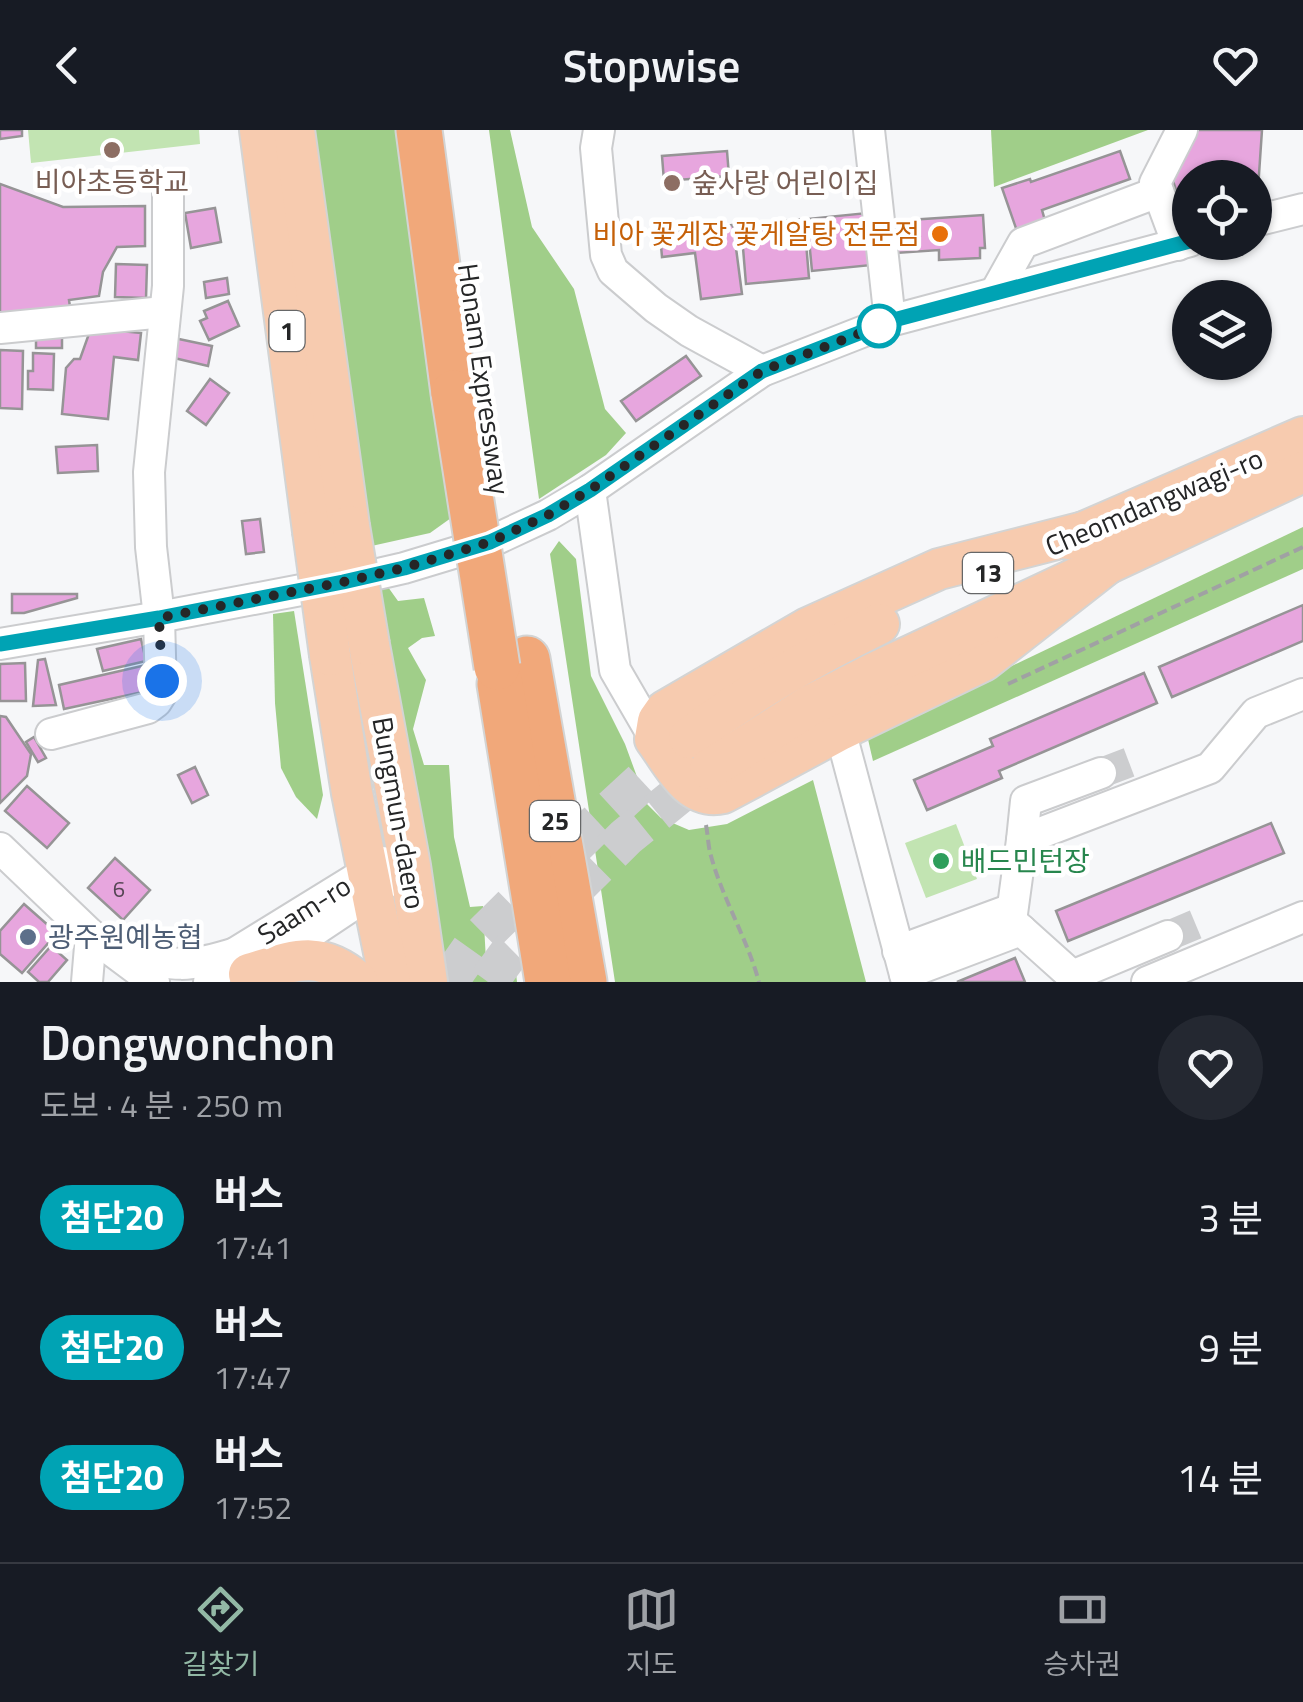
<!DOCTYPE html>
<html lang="ko">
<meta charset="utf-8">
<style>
:root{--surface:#171b24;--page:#242831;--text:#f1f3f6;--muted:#9ea1a6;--line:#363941;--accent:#92b8a5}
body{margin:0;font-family:"Titillium Web","Noto Sans KR",sans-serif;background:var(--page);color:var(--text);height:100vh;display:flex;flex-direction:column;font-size:38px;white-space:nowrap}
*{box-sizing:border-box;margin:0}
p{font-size:32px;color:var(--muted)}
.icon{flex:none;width:55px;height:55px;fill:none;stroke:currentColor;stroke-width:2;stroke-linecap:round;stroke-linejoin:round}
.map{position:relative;height:852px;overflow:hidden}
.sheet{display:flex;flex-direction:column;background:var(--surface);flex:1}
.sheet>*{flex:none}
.badge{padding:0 20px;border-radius:32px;font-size:35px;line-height:65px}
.controls{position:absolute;left:1172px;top:30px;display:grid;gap:20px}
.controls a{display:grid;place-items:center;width:100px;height:100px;border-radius:50%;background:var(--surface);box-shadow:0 2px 8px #0004;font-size:50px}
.you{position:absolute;width:50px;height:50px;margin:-25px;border:8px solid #fff;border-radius:50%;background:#1a73e8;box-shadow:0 0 0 15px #1a73e833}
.map>.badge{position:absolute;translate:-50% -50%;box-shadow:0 0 0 5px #fff}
.round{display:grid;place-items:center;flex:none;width:105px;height:105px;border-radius:52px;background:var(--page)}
.head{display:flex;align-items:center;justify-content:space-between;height:170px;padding:0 40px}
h1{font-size:48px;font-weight:600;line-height:75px}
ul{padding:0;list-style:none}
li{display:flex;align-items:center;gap:30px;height:130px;padding:0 40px}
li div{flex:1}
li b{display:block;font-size:38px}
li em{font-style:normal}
li .badge{min-width:110px;font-weight:700;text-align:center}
header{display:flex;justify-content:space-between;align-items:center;height:130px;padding:0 40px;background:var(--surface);font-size:45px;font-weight:600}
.menu{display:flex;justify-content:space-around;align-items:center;height:140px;border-top:2px solid var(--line);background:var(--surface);font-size:28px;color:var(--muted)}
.menu a{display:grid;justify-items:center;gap:5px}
.menu .selected{color:var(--accent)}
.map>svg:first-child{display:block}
</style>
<header><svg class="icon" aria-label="back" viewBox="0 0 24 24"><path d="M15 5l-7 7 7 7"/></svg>Stopwise<svg class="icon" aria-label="heart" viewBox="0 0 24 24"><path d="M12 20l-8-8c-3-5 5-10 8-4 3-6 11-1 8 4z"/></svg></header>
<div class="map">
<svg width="1303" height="852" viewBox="0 0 1303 852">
<rect width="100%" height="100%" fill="#f6f7f9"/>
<g fill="#c2e4b2">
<path d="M28,0H199L200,14L31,33Z"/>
<path d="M956,694L977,749L926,768L905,713Z"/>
</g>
<g fill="#a0ce89">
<path d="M310,0H403L458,383L430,403L367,417Z"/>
<path d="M489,0H510L532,97L574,159L605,279L626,303L606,325L539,369Z"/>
<path d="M991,0H1148L994,57Z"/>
<path d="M1303,397V439L873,631L867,605Z"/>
<path d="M559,411L576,429L591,546L625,614L647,674L661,688L689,700L727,694L813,650L866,852H615L550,424Z"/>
<path d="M388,457L398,471L424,468L435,506L422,508L408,518L426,550L413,599L424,635H449L454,707L470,777L483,776L486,831L515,834L517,852H445L375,460Z"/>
<path d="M294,481L323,665L317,689L296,667L281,638L275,573L273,484Z"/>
</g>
<g fill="#e7a6de" stroke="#969496" stroke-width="2.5">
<path d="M0,0H22V6L0,9Z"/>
<path d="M1196,0H1262L1258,59L1255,60V48H1190V82L1184,84L1171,45Z"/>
<path d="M727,21L729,46L664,51L662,26Z"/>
<path d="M1120,21L1130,49L1042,80L1046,94L1018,104L1002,58L1030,49L1031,52Z"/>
<path d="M0,54L63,77L145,76V116L117,117L103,142L99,166L69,170L70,177L0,186Z"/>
<path d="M215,78L221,112L191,118L185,83Z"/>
<path d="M867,83L872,135L812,141L807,89Z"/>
<path d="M983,85L985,118H980V128L939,130V120L896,123L894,91Z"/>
<path d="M804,89L809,148L746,154L741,94Z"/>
<path d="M733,95L742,164L701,169L695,123L662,127L660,104Z"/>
<path d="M116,134L147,135L146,168L115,167Z"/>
<path d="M227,148L229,164L206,168L204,152Z"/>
<path d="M228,171L239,196L209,210L200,191L207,188L204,181Z"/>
<path d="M91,198L141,203L138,230L114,227L108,289L62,284L66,238L74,229H80Z"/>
<path d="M36,201L62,202V218H36Z"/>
<path d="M174,208L212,216L208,236L170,227Z"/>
<path d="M0,220L23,221L22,279L0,278Z"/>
<path d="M33,223L54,224L53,260L28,259V241H33Z"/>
<path d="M686,226L701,246L636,291L621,271Z"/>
<path d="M210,249L229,263L206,295L187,281Z"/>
<path d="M97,315L98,341L58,343L56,317Z"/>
<path d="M260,389L264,422L246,424L242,391Z"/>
<path d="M12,464H77V468L24,483H12Z"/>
<path d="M1303,475V511L1172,567L1159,537Z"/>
<path d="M141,509L146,531L103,541L97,519Z"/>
<path d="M45,529L56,575L33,576L38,530Z"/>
<path d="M25,533L26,571H0V534Z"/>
<path d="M146,535L152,560L64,579L59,555Z"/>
<path d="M1144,543L1157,573L999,641L1002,648L927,680L914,650L993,616L990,609Z"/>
<path d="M0,586L6,587L31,624L27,646L0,673Z"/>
<path d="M34,607L46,628L38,632L26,612Z"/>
<path d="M195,637L208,665L192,673L178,645Z"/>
<path d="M27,656L69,693L47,718L5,681Z"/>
<path d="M1271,693L1284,723L1068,811L1056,781Z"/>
<path d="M115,728L150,760L123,790L88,758Z"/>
<path d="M24,774L57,803L22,843L0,824V801Z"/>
<path d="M51,816L67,830L48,852H39L28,842Z"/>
<path d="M1015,828L1025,852H957Z"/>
</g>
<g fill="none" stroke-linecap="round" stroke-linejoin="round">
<g stroke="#cccdcf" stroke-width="30" stroke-dasharray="30 15" stroke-linecap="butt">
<path d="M1101,643L1138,629"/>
<path d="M1168,806L1199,793"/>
</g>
<g stroke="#cccdcf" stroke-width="40" stroke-dasharray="40 20" stroke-linecap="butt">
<path d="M448,852L477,811L594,696L689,608"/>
<path d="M488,852L510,822L626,707L710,639"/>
</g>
<g stroke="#cbccce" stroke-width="34">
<g id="minor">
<path d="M599,0L596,18L606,125L613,141L656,178L689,201L762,241"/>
<path d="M869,0L890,191"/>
<path d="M1255,91L1303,79"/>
<path d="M1178,115L1155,53L1182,0"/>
<path d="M995,163L1023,113L1158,62"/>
<path d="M0,198L164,182"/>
<path d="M590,360L615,540L655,609"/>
<path d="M0,514L159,487L343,452L404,438L490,412L548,385L590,360L762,241L890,191L1190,111"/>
<path d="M840,600L907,852"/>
<path d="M51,604L148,578L156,572L161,564L159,487L151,417L149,342L168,156V62"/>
<path d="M1022,710L1026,671L1101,643"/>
<path d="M0,718L91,805L154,852"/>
<path d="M898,821L1012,779"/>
<path d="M126,823C173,837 189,838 236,823"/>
<path d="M267,832L387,752"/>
<path d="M905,844L1021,800"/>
<path d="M1072,846L1168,806"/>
<path d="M87,852L91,805"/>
<path d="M209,852L237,822L383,732"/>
<path d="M1079,852L1011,791L1022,710L1210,638L1256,583L1303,564"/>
<path d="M1147,852L1303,787"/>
</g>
</g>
<g stroke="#d3d4d4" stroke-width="44">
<g id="major">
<path d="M260,0L313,401"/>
<path d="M294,0L349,396"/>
<path d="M1092,400L939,439L808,498L665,581L658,591L655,609C673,633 689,671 723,663L840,600L983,531L1108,433"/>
<path d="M1068,409L1303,307"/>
<path d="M369,515L410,736L427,852"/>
<path d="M330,525L352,663L390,852"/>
<path d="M689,608C750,562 810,528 879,494"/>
<path d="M710,639L809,576L874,543L1303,342"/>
<path d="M249,844C293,831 319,818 358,852"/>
</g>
</g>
<g stroke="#d3d4d4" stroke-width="49">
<g id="highway">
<path d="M419,0L454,263"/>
<path d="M527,529L584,852"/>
<path d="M500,554L548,852"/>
</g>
</g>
<g stroke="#a0a1a3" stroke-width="4" stroke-dasharray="10 5" stroke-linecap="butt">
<path d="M1008,554L1303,417"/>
<path d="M706,695C708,705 708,716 711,726C723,770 747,808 759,852"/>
</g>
<use href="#minor" stroke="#fff" stroke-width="30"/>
<use href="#major" stroke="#f7cbaf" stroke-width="40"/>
<use href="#highway" stroke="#f1a87a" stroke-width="45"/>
<g stroke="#d3d4d4" stroke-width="44" stroke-linecap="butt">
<g id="major-bridge">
<path d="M349,396L369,515"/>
<path d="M313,401L330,525"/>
</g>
</g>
<g stroke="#d3d4d4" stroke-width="49" stroke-linecap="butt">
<path id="highway-bridge" d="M454,263L497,537"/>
</g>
<use href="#major-bridge" stroke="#f7cbaf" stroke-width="40"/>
<use href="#highway-bridge" stroke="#f1a87a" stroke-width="45"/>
</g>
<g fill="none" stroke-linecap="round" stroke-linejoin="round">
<g stroke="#fff" stroke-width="22">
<path id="line" d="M0,514L159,488L343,452L404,438L490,412L548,385L590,360L762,241L890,191L1190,111"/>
</g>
<use href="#line" stroke="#00a3b4" stroke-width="15"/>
<path stroke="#252627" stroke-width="10" stroke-dasharray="0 18" d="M162,551L159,488L343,452L404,438L490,412L548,385L590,360L762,241L879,196"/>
</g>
<g fill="#8d6e63" stroke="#fff" stroke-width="4">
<circle cx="112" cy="20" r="10"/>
<circle cx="672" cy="53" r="10"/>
</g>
<circle fill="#e8710a" stroke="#fff" stroke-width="4" cx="940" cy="104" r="10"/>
<circle fill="#fff" stroke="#00a3b4" stroke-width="5" cx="879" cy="196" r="20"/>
<circle fill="#2e9e5b" stroke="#fff" stroke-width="4" cx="941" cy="731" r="10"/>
<circle fill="#5c6f8a" stroke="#fff" stroke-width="4" cx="28" cy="807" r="10"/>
<g text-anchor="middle" stroke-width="9" stroke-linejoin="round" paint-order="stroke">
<g font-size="22" fill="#564655">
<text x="119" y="767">6</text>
</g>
<g fill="#fff" stroke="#666768" stroke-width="2.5">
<rect x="269.5" y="181" width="35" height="40" rx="8"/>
<rect x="963" y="423" width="50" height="40" rx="8"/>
<rect x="530" y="671" width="50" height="40" rx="8"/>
</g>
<g font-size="25" font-weight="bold" fill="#252627">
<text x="287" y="210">1</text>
<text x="988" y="452">13</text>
<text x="555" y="700">25</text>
</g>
<g font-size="28" fill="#785e54" stroke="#fff">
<text x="112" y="62">비아초등학교</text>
<text x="692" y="63" text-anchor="start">숲사랑 어린이집</text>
</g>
<g font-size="28" fill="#c56008" stroke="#fff" text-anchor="end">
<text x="920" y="114">비아 꽃게장 꽃게알탕 전문점</text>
</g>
<g font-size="28" fill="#252627" stroke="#fff">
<text transform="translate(484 249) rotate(82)" y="10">Honam Expressway</text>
<text transform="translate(1154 372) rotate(-23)" y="10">Cheomdangwagi-ro</text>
<text transform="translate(399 683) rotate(80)" y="10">Bungmun-daero</text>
<text transform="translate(304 780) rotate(-32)" y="10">Saam-ro</text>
</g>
<g font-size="28" fill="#27864d" stroke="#fff" text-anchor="start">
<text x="961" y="741">배드민턴장</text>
</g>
<g font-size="28" fill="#4e5e75" stroke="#fff" text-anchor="start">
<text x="48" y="817">광주원예농협</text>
</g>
</g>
</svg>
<div class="controls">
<a><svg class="icon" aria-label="locate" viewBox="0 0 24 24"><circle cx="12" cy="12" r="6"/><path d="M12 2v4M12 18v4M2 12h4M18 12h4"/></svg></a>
<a><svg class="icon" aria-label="layers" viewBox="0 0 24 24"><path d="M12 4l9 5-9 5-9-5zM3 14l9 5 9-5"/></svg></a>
</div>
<div class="you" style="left:162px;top:551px"></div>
</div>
<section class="sheet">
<div class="head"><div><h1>Dongwonchon</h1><p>도보 · 4 분 · 250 m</p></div><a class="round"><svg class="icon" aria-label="heart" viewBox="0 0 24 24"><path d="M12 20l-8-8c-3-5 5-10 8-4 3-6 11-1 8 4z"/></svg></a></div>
<ul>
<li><span class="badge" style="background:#00a3b4;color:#fff">첨단20</span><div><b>버스</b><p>17:41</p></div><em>3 분</em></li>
<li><span class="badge" style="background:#00a3b4;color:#fff">첨단20</span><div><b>버스</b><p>17:47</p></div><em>9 분</em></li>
<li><span class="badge" style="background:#00a3b4;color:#fff">첨단20</span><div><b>버스</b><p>17:52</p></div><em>14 분</em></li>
</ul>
</section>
<nav class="menu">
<a class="selected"><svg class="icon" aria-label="directions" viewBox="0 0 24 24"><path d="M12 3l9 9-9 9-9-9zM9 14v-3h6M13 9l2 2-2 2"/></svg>길찾기</a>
<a><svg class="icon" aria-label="map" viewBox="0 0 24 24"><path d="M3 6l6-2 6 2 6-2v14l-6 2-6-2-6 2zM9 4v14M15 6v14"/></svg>지도</a>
<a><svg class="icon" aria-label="tickets" viewBox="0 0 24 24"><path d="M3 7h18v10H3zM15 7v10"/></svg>승차권</a>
</nav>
